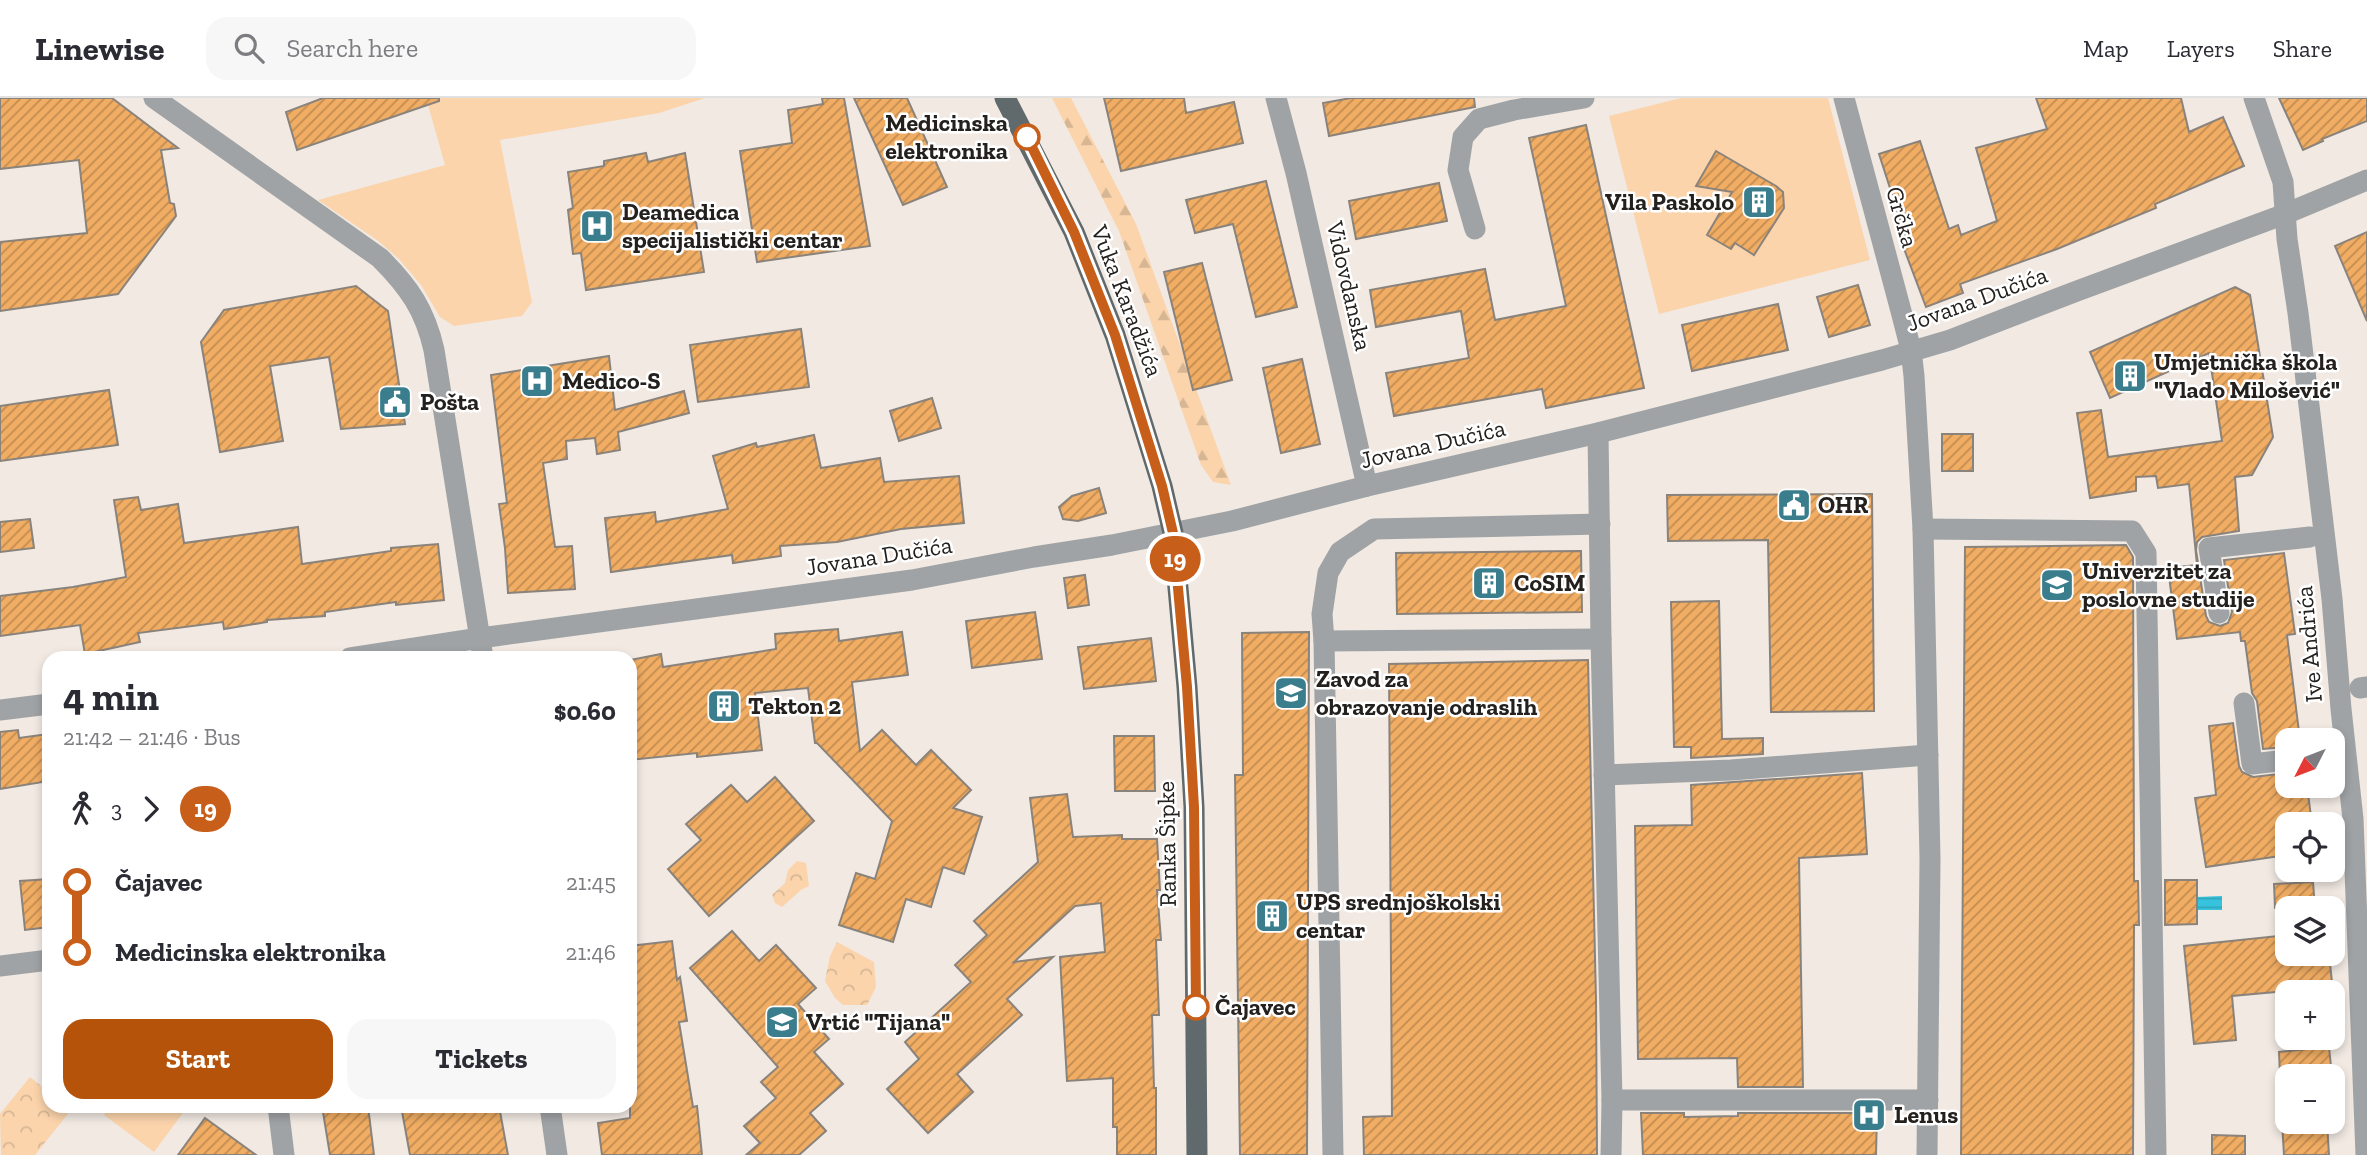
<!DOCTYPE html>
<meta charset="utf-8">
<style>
:root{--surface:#fff;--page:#f7f7f7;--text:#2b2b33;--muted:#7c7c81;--line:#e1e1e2;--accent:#b45309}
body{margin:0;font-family:"Zilla Slab",serif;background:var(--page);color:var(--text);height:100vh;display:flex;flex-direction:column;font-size:26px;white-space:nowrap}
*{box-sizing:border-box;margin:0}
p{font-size:23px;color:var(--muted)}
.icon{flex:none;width:38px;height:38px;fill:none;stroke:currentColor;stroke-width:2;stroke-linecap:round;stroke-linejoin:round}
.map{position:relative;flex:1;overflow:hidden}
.details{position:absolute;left:42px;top:553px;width:595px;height:462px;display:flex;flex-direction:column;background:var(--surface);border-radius:21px;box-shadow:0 4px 10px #0003}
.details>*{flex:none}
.badge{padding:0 14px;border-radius:23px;font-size:24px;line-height:46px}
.needle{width:46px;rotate:228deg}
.fabs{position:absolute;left:2275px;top:630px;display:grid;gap:14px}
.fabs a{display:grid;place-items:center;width:70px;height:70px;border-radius:14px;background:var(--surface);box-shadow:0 4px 10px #0003;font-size:35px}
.map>.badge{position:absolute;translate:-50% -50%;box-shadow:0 0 0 4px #fff}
.legs{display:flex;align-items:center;gap:10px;height:77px;padding:0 21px;font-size:23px}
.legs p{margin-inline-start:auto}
.summary{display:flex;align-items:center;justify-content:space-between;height:119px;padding:0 21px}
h1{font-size:38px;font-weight:800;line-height:52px}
.primary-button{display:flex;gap:14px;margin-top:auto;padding:14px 21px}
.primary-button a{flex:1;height:80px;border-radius:21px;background:var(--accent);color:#fff;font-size:28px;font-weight:800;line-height:80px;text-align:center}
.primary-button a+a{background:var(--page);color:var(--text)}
ul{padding:0 21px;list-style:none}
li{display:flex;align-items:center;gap:24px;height:70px;font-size:26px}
li i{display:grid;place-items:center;width:10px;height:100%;margin:0 9px;background:currentColor}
li i::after{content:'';width:18px;height:18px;margin:-9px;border:5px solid;border-radius:50%;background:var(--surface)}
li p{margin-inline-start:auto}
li:first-child i{background:linear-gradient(#0000 50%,currentColor 0)}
li:last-child i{background:linear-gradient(currentColor 50%,#0000 0)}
header{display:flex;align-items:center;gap:42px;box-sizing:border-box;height:98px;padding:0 35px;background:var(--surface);border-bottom:2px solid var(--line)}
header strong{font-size:33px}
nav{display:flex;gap:38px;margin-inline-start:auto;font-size:24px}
.search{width:490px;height:63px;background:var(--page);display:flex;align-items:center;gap:18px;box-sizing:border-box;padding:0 24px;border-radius:21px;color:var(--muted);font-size:26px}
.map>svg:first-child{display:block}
</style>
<header>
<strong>Linewise</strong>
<div class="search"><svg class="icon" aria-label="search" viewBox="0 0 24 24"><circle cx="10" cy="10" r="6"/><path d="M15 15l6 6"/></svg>Search here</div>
<nav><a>Map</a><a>Layers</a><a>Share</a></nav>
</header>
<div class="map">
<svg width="2367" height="1057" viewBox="0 0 2367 1057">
<defs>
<pattern id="forest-firs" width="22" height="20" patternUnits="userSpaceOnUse" patternTransform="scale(1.75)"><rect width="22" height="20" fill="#fbd4ac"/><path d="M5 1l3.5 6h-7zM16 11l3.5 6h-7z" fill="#d7b694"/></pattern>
<pattern id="park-crowns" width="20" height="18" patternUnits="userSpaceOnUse" patternTransform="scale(1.75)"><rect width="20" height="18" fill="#fbd4ac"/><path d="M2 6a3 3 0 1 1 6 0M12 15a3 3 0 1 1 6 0" fill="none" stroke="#d7b694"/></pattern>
<pattern id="water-rules" width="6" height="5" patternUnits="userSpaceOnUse" patternTransform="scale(1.75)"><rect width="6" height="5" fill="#37c3dd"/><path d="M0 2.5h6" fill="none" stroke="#30a7bd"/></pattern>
<pattern id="building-hatch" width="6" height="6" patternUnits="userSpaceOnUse" patternTransform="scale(1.75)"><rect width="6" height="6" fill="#f0ad63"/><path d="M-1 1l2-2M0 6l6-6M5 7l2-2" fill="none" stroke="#c28c51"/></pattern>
</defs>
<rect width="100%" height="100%" fill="#f1e9e2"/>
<g fill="#fbd4ac">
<path d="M426,0H705L659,15L500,42L532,204L522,218L454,228L440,219L421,187L399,161L377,142L318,102L445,67Z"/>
<path d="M1681,0H1828L1870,162L1659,216L1609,18Z"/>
<path d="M111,1008H188L154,1054L104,1017Z"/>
</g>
<path fill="url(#forest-firs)" d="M1052,0H1071L1136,126L1231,387L1213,384L1201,367L1119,133Z"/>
<g fill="url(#park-crowns)">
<path d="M797,763L806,765L809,788L801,792L782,809L775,805L772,797L785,785L788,772Z"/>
<path d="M837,844L874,864L876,889L867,907H843L835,900L825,883L830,858Z"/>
<path d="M30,979L49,994V1008H66L71,1012L35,1057H1L0,1016Z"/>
</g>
<path fill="url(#water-rules)" d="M2222,798V812H2197V799Z"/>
<g fill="url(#building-hatch)" stroke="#8a837c" stroke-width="2">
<path d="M0,0H112L178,50L161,52L170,105L174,106L176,118L118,196L0,213V144L87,135L79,62L0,71Z"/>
<path d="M323,0H439V3L297,52L286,14Z"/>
<path d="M822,0H844L870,148L757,164L740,53L792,45L788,12L823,6Z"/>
<path d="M854,0H907L947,89L903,107Z"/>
<path d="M1104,0H1184L1186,15L1234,4L1243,45L1121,73Z"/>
<path d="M1351,0H1474L1475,9L1329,38L1323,5Z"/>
<path d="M2036,0H2181L2189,34L2223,19L2244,68L2155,106L2156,110L2057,151L1960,186L1963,195L1926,209L1903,148L1908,146L1879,56L1920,43L1949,131L1958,127L1961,137L1997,123L1976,50L2047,31Z"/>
<path d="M2279,0H2367V23L2322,41L2323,43L2303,52Z"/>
<path d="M1586,27L1644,290L1546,310L1542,291L1394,318L1386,275L1469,260L1461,213L1376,229L1370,192L1485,171L1495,222L1566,208L1529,40Z"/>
<path d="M1716,53L1776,88L1783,94L1784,110L1754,157L1735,145L1731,151L1707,137L1732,94L1696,88Z"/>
<path d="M646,55L648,64L685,55L704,174L586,192L581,155L573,156L568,112L573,110L568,74L604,68V63Z"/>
<path d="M1266,83L1297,209L1256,219L1233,126L1195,135L1186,102Z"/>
<path d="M1439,85L1447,123L1356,141L1349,103Z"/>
<path d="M2367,134V223L2335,148Z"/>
<path d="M1202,165L1232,282L1193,292L1164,174Z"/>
<path d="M1858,187L1870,227L1829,239L1817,199Z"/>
<path d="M356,188L388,213L405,326L341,331L329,259L270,268L283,343L220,354L201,244L224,212Z"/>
<path d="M2235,189L2250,197L2273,339L2252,377L2235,379L2239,433L2202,439L2197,444L2196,452L2206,518L2209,524L2220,528L2228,525L2232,514L2224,462L2284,455L2295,536L2287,537L2300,642H2287V649L2263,651L2257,603L2252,595L2245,543H2241L2240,534L2177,541L2168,470L2197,467L2189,386L2158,390L2156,378L2136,379V393L2090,400L2077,315L2101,312L2108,359L2222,343L2209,255L2110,300L2090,254Z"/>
<path d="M1778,206L1788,252L1692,273L1682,227Z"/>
<path d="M801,231L809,289L698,304L690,247Z"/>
<path d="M609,258L615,312L684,293L689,315L618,334L620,352L597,356L595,340L566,343L567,361L543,365L555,449L572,448L575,491L508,495L505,450L499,406L507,405L491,277Z"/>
<path d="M1302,261L1320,346L1281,355L1263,270Z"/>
<path d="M109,292L118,347L0,363V308Z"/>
<path d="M932,300L941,330L899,343L890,313Z"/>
<rect x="1942" y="336" width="31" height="37"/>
<path d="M814,337L821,370L880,360L884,384L959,378L964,425L901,431L837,444L780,448L781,458L733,465L732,457L611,474L605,420L655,414L656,424L728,411L713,358L756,345L757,349Z"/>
<path d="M1099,390L1106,415L1078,423L1063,421L1059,409L1072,398Z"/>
<path d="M1872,396L1874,613L1771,614L1768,442L1668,443L1667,397Z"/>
<path d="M138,399L141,412L178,406L184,445L298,429L302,466L391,453V450L438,446L444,502L396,507V504L325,514V518L267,522V524L224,531L223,524L138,535L140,544L85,556L80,527L0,538V498L73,489L126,479L114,402Z"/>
<path d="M30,421L34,450L0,454V424Z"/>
<path d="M2126,447L2133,459L2134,783H2138L2139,827H2134L2133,1057H1961L1965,449Z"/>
<path d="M1581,453L1582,514L1397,516L1396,455Z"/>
<path d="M1085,477L1089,507L1068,510L1064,480Z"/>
<path d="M1719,503L1722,641L1763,640V656L1691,660V649H1674L1671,504Z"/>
<path d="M1035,514L1042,561L972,570L966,523Z"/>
<path d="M838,531L839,543L902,534L908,577L852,584L860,653L882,632L916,667L931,652L971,692L953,710L982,719L964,776L943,769L931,809L906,801L893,844L839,827L856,775L875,781L892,723L817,645H815L808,590L755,595L762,652L697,659V655L630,662V562L661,556L663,569L776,551L775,536Z"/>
<path d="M1309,534L1307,1057H1240L1235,677H1243L1242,535Z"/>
<path d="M1151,540L1156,583L1084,591L1078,549Z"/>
<path d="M1588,562L1596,901L1597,1057H1364L1363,1019L1392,1018L1389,566Z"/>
<path d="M2233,625L2239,668L2242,674L2253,679L2287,675V688H2307L2312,726H2287V757L2206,769L2195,700L2216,697L2209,628Z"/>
<path d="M18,632L19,640L49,636V683L0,691V634Z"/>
<path d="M1114,638H1154L1155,693H1115Z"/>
<path d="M1862,675L1867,756L1799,760L1803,989H1738L1737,960L1638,961L1635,728L1692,727L1691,687Z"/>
<path d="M775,679L814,723L709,818L668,771L701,742L686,726L731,687L747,704Z"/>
<path d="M1067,696L1073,739L1122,737V741H1157L1160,792H1157L1161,842H1156L1159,917H1152L1154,990H1156V1057H1117V1029H1113V980L1067,983L1060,859L1105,854L1101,805L1075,808L1014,864L1053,859L1007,901L1022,917L957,976L973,994L928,1035L887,991L919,961L905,944L971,884L955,867L987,837L974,823L1038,764L1030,700Z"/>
<path d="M49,781V829L25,832L20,783Z"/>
<path d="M2165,782H2197V826L2165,827Z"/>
<path d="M2313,784L2315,810H2275L2274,786Z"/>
<path d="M732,833L759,863L776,847L816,890L798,906L829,941L814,954L843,986L810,1015L826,1033L799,1057H746L760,1045L744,1028L776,1000L761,984L778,969L690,870Z"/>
<path d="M2287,837V856H2329L2333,894L2287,893L2232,898L2236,942L2194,946L2184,848Z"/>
<path d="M672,843L677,882L680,879L687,923L679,924L693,1009L697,1008L702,1057H602L598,1025L630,1020V848Z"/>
<path d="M2329,949L2332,978H2280L2279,954Z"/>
<path d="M322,1008H368L374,1057H330Z"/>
<path d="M401,1008H499L508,1057H410Z"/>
<path d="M1641,1015H1684V1019L1738,1018V1015H1877L1876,1057H1643Z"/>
<path d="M205,1020L256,1057H178Z"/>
<path d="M2282,1024H2327L2329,1057H2284Z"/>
<path d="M2212,1037L2245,1038V1057H2212Z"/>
</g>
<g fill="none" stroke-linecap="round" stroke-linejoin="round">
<g stroke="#9fa3a5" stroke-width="21">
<path d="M154,0L380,160C409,189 425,212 434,252L483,560"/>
<path d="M1276,0L1296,75L1367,388"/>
<path d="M1844,0L1901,213L1911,252L1914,278L1923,431L1930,761L1927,1057"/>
<path d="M2254,0L2283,84L2287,141L2298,215L2332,501L2341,611L2353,721L2366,1057"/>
<path d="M1475,131L1458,72L1463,39L1479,21L1514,12L1584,0"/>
<path d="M1598,335L1601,541L1612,1002L1611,1057"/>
<path d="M1923,431L2132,433L2146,455L2156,1057"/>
<path d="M2219,515L2209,450L2310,439"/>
<path d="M1324,543L1601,541"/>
<path d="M350,560L480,540L912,482L1034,459L1112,447L1232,423L1367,388L1598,335L1882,262L1950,242L2077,193L2285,116L2367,82"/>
<path d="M2360,590L2367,589"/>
<path d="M2244,605L2252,666L2287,662"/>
<path d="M0,612L49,606"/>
<path d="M1604,677L1731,672L1928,657"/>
<path d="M0,868L49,862"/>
<path d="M1612,1002H1928"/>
<path d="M278,1008L284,1057"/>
<path d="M550,1008L557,1057"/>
<path d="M1333,1057L1324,543L1322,516L1328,475L1340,454L1374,431L1600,426"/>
</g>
<path stroke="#60696b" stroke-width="21" d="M1005,0L1074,134L1115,237L1162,388L1173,435L1187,589L1194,709L1197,1057"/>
</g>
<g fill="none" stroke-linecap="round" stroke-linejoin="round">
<g stroke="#fff" stroke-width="16">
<path id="line-1" d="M1027,39L1074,134L1115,237L1162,388L1173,435L1187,589L1194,709L1196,909"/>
</g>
<use href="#line-1" stroke="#c75f1a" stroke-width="10"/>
</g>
<defs>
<g id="building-square" transform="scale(1.75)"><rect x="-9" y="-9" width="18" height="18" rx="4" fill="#3a7e8d" stroke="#fff"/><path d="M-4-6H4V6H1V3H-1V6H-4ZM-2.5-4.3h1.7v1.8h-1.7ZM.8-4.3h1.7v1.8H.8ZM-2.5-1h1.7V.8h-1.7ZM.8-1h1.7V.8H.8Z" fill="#fff"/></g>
<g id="hospital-square" transform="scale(1.75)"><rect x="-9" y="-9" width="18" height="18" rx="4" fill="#3a7e8d" stroke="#fff"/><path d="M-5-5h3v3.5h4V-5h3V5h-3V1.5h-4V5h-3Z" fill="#fff"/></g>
<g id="civic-square" transform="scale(1.75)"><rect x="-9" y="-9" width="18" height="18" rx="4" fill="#3a7e8d" stroke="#fff"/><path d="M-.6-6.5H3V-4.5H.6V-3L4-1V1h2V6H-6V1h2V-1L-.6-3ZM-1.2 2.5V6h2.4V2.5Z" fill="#fff"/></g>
<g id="university-square" transform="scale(1.75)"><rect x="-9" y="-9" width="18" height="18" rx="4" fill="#3a7e8d" stroke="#fff"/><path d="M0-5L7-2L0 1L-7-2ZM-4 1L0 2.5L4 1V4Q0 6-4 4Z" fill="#fff"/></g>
<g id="school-square" transform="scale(1.75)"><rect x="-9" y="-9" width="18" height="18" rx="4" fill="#3a7e8d" stroke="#fff"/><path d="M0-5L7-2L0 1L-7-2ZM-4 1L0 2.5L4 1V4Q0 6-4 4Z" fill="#fff"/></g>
</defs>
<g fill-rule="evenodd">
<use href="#building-square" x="1759" y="104"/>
<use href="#hospital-square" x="597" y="128"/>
<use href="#building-square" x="2130" y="278"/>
<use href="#hospital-square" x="537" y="283"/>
<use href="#civic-square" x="395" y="304"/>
<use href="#civic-square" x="1794" y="407"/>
<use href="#building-square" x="1489" y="485"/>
<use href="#university-square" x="2057" y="487"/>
<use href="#university-square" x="1291" y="595"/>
<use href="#building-square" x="724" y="608"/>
<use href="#building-square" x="1272" y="818"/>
<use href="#school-square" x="782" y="924"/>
<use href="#hospital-square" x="1869" y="1017"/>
</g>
<g fill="#fff" stroke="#c75f1a" stroke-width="3.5">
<circle cx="1027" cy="39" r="12"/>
<circle cx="1196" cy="909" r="12"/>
</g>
<g text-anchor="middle" stroke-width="5" stroke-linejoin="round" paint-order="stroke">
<g font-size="24" font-weight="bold" fill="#23201e" stroke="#fff" text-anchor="end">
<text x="1008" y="33">Medicinska<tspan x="1008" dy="28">elektronika</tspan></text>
<text x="1215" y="917" text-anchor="start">Čajavec</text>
</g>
<g font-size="24" font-weight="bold" fill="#23201e" stroke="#fff" text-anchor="start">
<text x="1734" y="112" text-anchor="end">Vila Paskolo</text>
<text x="622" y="122">Deamedica<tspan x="622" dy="28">specijalistički centar</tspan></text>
<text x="2154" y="272">Umjetnička škola<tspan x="2154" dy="28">"Vlado Milošević"</tspan></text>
<text x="562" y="291">Medico-S</text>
<text x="420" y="312">Pošta</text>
<text x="1818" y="415">OHR</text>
<text x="2082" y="481">Univerzitet za<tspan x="2082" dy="28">poslovne studije</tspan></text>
<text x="1514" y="493">CoSIM</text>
<text x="1316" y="589">Zavod za<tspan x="1316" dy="28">obrazovanje odraslih</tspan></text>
<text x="748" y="616">Tekton 2</text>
<text x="1296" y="812">UPS srednjoškolski<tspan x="1296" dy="28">centar</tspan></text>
<text x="806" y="932">Vrtić "Tijana"</text>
<text x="1894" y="1025">Lenus</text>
</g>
<g font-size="24" fill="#23201e" stroke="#fff">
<text transform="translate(1902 119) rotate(74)" y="8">Grčka</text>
<text transform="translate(1349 188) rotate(77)" y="8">Vidovdanska</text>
<text transform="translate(1977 201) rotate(-20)" y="8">Jovana Dučića</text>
<text transform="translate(1127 203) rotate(69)" y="8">Vuka Karadžića</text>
<text transform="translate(1433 346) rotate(-13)" y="8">Jovana Dučića</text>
<text transform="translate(879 458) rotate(-9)" y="8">Jovana Dučića</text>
<text transform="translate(2309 546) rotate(-95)" y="8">Ive Andrića</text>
<text transform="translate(1167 746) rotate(-91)" y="8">Ranka Šipke</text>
</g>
</g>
</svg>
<div class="fabs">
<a><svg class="needle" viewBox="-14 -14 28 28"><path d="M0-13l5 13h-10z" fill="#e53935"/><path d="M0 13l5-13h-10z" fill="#7c7c81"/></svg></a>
<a><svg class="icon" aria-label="locate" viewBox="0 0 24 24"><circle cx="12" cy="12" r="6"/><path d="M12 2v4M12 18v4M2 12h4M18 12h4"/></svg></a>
<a><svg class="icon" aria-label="layers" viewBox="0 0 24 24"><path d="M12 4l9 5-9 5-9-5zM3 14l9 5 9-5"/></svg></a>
<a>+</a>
<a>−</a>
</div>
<b class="badge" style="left:1175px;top:461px;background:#c75f1a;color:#fff">19</b>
<section class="details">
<div class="summary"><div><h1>4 min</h1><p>21:42 – 21:46 · Bus</p></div><b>$0.60</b></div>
<div class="legs"><svg class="icon" aria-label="walk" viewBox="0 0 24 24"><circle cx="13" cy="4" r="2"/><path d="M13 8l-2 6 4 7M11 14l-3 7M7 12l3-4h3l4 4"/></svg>3<svg class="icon" aria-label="forward" viewBox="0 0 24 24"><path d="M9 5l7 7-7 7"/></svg><b class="badge" style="background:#c75f1a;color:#fff">19</b></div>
<ul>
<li><i style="color:#c75f1a"></i><b>Čajavec</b><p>21:45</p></li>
<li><i style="color:#c75f1a"></i><b>Medicinska elektronika</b><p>21:46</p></li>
</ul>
<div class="primary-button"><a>Start</a><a>Tickets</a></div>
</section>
</div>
